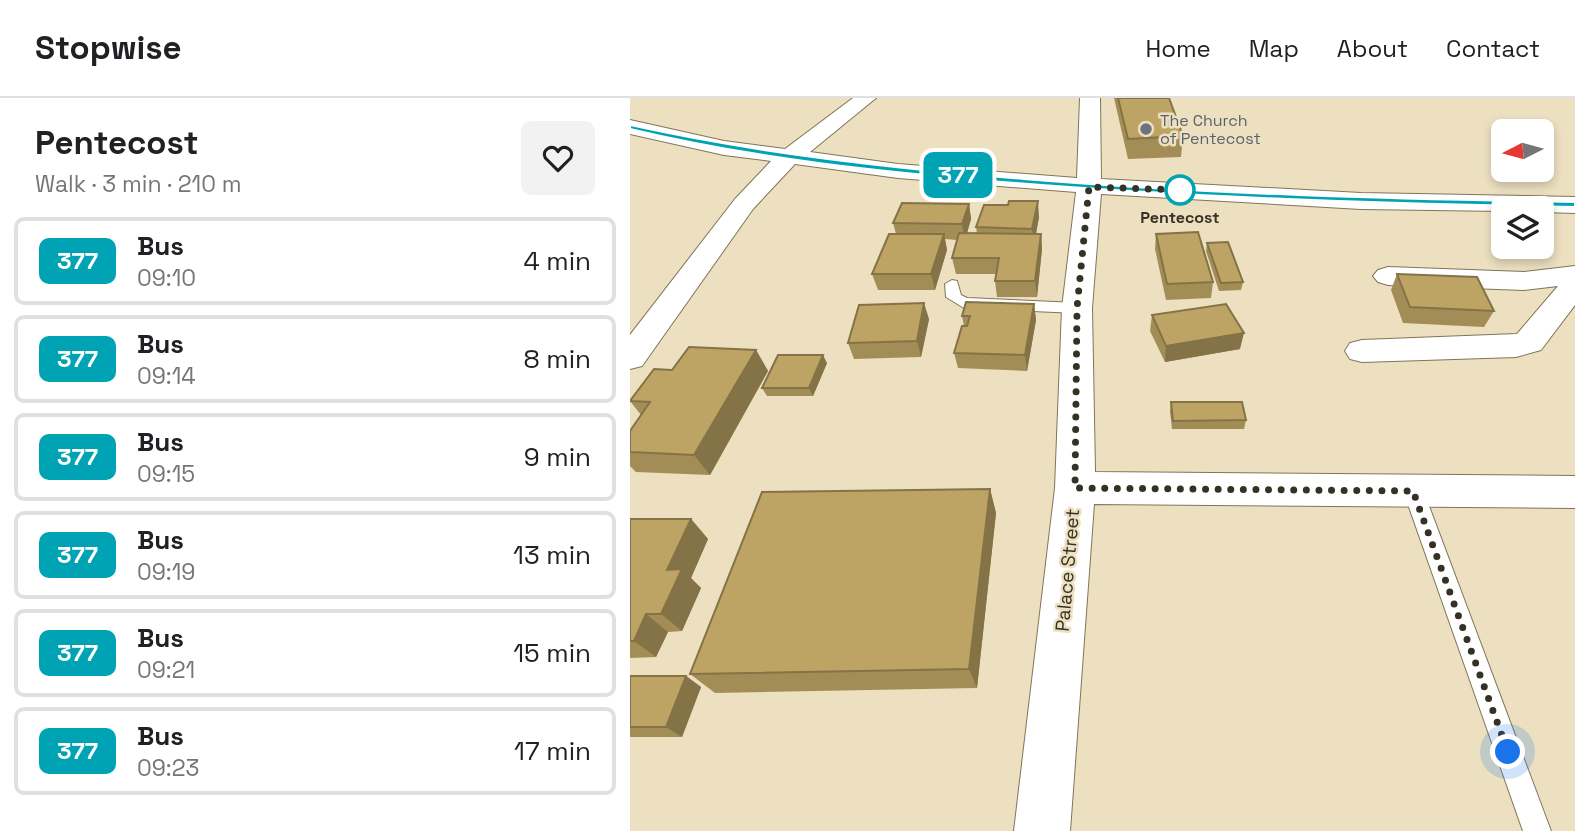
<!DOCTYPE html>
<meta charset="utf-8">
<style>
:root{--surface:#fff;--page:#f2f2f2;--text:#202124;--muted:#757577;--line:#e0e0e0}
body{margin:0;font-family:"Space Grotesk",sans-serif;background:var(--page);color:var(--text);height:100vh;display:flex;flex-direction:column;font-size:26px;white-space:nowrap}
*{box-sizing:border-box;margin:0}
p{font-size:23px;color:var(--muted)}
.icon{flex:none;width:38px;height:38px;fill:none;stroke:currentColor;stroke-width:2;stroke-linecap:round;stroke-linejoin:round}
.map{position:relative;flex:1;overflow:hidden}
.panel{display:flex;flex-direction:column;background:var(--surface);width:630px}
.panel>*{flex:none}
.badge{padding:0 14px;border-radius:10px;font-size:24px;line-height:46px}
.needle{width:46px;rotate:264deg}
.buttons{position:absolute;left:861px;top:21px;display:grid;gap:14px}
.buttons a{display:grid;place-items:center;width:63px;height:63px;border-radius:10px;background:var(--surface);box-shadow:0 4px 10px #0003;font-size:35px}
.you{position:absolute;width:35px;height:35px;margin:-18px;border:5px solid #fff;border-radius:50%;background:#1a73e8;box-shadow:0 0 0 10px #1a73e833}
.map>.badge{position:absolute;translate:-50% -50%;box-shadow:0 0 0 4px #fff}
.round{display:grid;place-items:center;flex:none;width:74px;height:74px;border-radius:10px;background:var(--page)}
.overview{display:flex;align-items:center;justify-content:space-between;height:119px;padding:0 35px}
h1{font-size:33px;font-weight:700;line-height:52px}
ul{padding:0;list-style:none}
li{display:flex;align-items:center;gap:21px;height:88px;margin:0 14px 10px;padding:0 21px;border:4px solid var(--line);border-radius:10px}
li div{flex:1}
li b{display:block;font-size:26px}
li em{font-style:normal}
li .badge{min-width:77px;font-weight:700;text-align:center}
header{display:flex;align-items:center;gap:42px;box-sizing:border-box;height:98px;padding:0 35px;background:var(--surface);border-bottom:2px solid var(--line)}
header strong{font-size:33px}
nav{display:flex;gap:38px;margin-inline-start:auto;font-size:24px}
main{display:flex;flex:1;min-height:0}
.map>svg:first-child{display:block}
</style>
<header>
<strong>Stopwise</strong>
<nav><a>Home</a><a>Map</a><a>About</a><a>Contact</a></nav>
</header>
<main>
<section class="panel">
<div class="overview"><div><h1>Pentecost</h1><p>Walk · 3 min · 210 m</p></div><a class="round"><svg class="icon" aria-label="heart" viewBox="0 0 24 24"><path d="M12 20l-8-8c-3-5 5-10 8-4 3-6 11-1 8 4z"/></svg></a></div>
<ul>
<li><span class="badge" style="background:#00a3b4;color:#fff">377</span><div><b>Bus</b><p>09:10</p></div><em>4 min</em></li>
<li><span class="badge" style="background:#00a3b4;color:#fff">377</span><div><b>Bus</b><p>09:14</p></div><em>8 min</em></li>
<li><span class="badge" style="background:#00a3b4;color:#fff">377</span><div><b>Bus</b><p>09:15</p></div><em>9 min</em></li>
<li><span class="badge" style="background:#00a3b4;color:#fff">377</span><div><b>Bus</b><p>09:19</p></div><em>13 min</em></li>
<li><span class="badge" style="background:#00a3b4;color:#fff">377</span><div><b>Bus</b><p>09:21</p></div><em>15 min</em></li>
<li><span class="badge" style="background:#00a3b4;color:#fff">377</span><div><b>Bus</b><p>09:23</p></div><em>17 min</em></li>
</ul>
</section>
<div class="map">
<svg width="945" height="733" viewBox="0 0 945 733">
<rect width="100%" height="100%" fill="#ece0c0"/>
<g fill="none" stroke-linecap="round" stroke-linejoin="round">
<g stroke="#807559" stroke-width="2">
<g id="service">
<path d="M322,182L327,183L331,197L337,200L447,205L455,210L447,215L334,210L316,199L315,186Z"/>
<path d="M783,384L790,386L793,392L921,733H893L773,392L776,386Z"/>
</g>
</g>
<g stroke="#807559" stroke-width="2">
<g id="minor">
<path d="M223,0H246L180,54L268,66L447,80L450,0H470L471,81L731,95L945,99V115L912,114V110H873V113L731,111L471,96L462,210L465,374L945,378V410L464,406L440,733H384L425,390L432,210L446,94L268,80L165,66L123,111L12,268L0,271V237L105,101L141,63L94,57L0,36V22L94,43L155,51Z"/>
<path d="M945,168V207L911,252L886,259L732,264L720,261L715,253L720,245L732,242L887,236L928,188L894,192L758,187L748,184L743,178L748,172L758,169L894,174Z"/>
</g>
</g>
<use href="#service" fill="#fff" fill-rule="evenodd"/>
<use href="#minor" fill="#fff" fill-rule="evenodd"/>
</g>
<g fill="#a38d56">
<path d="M484,0H539L553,38L551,59L498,61Z"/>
<path d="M339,106L341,121L337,135H347L346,129L409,119L406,136H411L412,151L407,199H367L365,183L366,176H326L322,160L327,142L315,141L317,152L305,192H248L242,176L266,136L263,125Z"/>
<path d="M526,136L583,184L581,200L536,202L525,151Z"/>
<path d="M577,145L613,184L611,192L589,193L576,153Z"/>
<path d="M767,176L864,213L854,229L773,225L761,192Z"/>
<path d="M404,206L406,222L397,273L328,270L324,255L334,228L332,218Z"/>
<path d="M522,217L610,251L535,264L520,233Z"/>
<path d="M299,221L291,259L224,261L218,245Z"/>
<path d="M126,252L138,273L80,377L6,374L0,368V333L11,317L0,303L42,272Z"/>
<path d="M197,265L183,298H137L132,290Z"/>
<path d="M541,304L616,322L614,331H542L540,313Z"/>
<path d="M360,391L366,415L347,590L85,595L60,576Z"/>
<path d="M0,421H61L78,441L61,480L71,490L52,533L38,534L26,559L0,560Z"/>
<path d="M0,578H56L71,589L52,639H0Z"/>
</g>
<g fill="#847346">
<path d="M408,103L409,119L404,146L402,131Z"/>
<path d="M339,106L341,121L335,142L332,126Z"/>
<path d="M314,136L317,152L305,192L301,176Z"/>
<path d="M411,136L412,151L407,199L405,183Z"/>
<path d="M294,205L299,221L291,259L287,243Z"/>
<path d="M404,206L406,222L397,273L395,257Z"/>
<path d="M614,235L610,251L535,264L536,248Z"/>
<path d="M126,252L138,273L80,377L64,357Z"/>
<path d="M193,257L197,265L183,298L179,290Z"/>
<path d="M360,391L366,415L347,590L339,571Z"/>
<path d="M61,421L78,441L61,480L71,490L52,533L31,516L37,472Z"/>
<path d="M16,516L38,534L26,559L4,543Z"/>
<path d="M56,578L71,589L52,639L36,629Z"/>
</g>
<g fill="#bda464" stroke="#847346" stroke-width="2">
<path d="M488,0H539L553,38L498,41Z"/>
<path d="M379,103H408L402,131L346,129L354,107H378Z"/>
<path d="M272,105L339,106L332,126L263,125Z"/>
<path d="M568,134L583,184L537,186L526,136Z"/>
<path d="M329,135L411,136L405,183H365L369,160H322Z"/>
<path d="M259,136H314L301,176H242Z"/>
<path d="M598,144L613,184L591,185L577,145Z"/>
<path d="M767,176L847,179L864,213L780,209Z"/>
<path d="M336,204L404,206L395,257L324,255L332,228H337L340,218H332Z"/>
<path d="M294,205L287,243L218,245L229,207Z"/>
<path d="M596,206L614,235L536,248L522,217Z"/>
<path d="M59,249L126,252L64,357L0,354V333L20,304L0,303L24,271L42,272Z"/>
<path d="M148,257H193L179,290H132Z"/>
<path d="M541,304H612L616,322L543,323Z"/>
<path d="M360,391L339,571L60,576L132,394Z"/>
<path d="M0,421H61L37,472L52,471L31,516H16L4,543H0Z"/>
<path d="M0,578H56L36,629H0Z"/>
</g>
<path fill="#00a3b4" stroke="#fff" stroke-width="2" d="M0,27C132,56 259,70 394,81C577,96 761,101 945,104V109C758,106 571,100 385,85C254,74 125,61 0,31Z"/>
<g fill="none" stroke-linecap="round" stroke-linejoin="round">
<path stroke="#363125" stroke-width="7" stroke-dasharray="0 12.6" d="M550,92H553L459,89L447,210L445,390L783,393L878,654"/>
</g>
<circle fill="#6b7280" stroke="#ece0c0" stroke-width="2.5" cx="516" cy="31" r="7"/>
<circle fill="#fff" stroke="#00a3b4" stroke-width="3.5" cx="550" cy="92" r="14"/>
<g text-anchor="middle" stroke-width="5" stroke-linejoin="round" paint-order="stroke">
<g font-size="16" fill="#5b616d" stroke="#ece0c0" text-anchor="start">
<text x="530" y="28">The Church<tspan x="530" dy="18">of Pentecost</tspan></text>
</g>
<g font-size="16" font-weight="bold" fill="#363125" stroke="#ece0c0">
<text x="550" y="125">Pentecost</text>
</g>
<g font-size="19" fill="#363125" stroke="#ece0c0">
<text transform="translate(437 472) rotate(-85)" y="7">Palace Street</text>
</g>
</g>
</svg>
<div class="buttons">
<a><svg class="needle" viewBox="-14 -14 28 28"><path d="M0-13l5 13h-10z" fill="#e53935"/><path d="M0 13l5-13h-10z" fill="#757577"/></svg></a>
<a><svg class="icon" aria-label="layers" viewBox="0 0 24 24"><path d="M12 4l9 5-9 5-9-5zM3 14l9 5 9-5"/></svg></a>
</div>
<div class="you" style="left:878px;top:654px"></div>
<b class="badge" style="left:328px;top:77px;background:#00a3b4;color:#fff">377</b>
</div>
</main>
